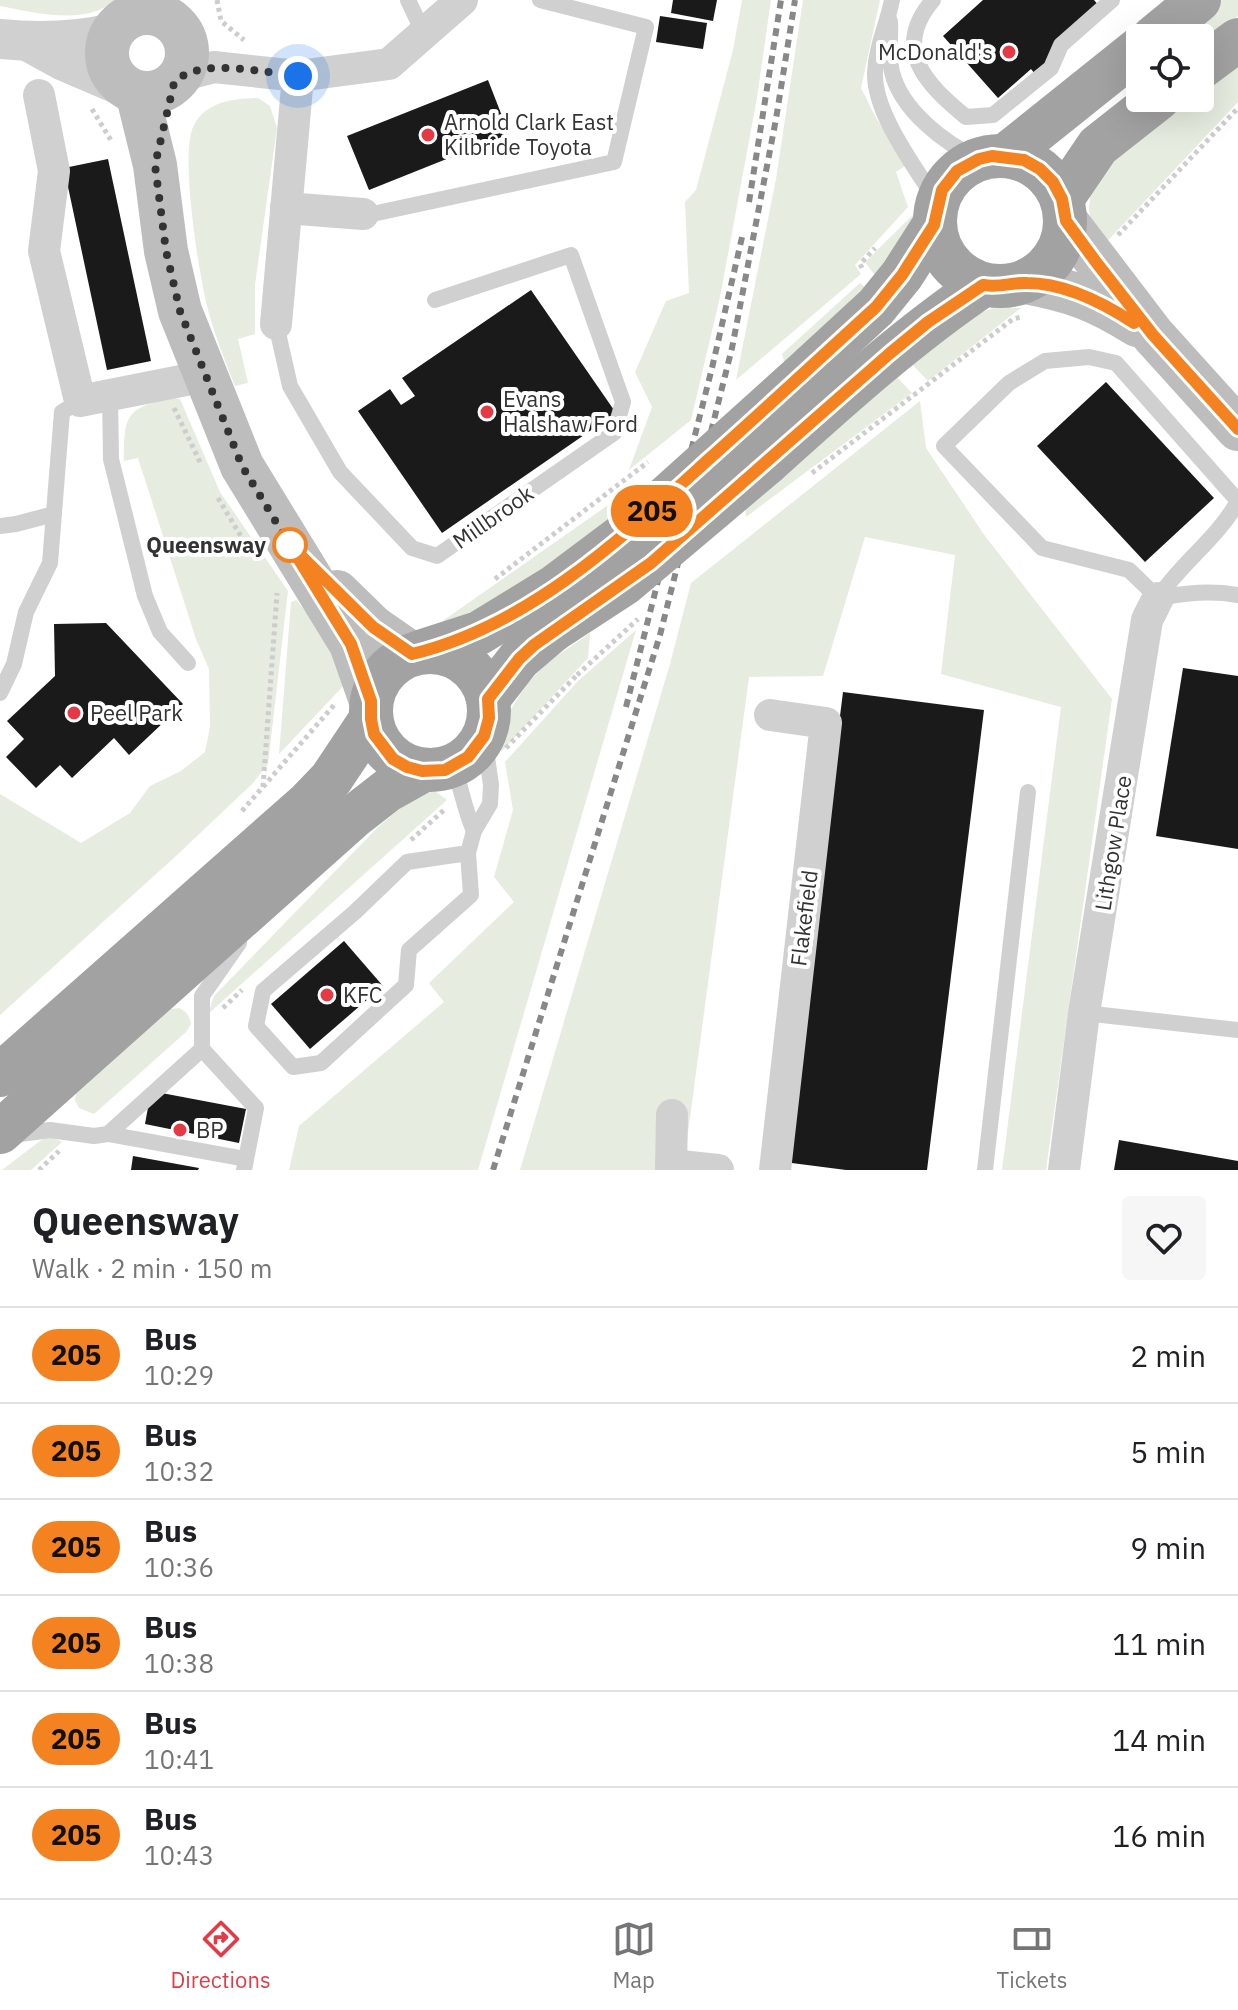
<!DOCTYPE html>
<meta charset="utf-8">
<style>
:root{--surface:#fff;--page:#f6f6f6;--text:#202124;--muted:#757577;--line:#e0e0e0;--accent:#e63946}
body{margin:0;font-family:"IBM Plex Sans",sans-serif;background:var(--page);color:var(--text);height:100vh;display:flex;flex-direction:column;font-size:30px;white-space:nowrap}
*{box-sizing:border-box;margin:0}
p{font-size:26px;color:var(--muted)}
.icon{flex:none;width:44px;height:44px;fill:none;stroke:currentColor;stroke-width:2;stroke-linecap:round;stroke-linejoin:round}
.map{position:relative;height:1170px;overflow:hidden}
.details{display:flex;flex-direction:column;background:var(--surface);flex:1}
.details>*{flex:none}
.badge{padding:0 16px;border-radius:26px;font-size:28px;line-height:52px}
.fabs{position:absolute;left:1126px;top:24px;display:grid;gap:16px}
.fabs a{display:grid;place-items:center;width:88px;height:88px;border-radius:8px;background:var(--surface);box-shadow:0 8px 32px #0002;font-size:40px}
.you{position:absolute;width:40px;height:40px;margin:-20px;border:6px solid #fff;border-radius:50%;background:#1a73e8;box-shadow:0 0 0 12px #1a73e833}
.map>.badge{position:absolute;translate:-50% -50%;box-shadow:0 0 0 4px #fff}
.round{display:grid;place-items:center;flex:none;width:84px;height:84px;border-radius:8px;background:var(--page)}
.overview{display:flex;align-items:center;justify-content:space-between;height:136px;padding:0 32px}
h1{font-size:38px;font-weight:700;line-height:60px}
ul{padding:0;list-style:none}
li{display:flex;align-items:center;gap:24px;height:96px;padding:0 32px;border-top:2px solid var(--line)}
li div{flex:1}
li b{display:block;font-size:30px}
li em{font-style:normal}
li .badge{min-width:88px;font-weight:700;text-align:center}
.tabs{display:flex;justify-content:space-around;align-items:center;height:112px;border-top:2px solid var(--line);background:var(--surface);font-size:22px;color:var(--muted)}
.tabs a{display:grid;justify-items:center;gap:4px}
.tabs .on{color:var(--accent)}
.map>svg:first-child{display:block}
</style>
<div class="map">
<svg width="1238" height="1170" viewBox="0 0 1238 1170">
<rect width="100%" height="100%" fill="#fff"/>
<g fill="#e6ecdf">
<path d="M0,0H116C85,26 36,13 0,6Z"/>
<path d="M742,0H771L757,98L720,297L691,420L629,470L652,407L635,372L666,301L689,293L685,202L696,190L733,50Z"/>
<path d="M803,0H880L861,88L876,118L908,164L896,172L908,207L855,265L861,274L736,380L776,179Z"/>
<path d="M1222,0H1238V16L1200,46V38H1175Z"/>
<path d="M1238,58V102L1100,249L1092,234L1089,208L1091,187L1119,147L1186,98H1200V88Z"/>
<path d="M258,98L270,106L277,128L255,285V334L238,339L248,383L235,386C225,361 214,333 207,306C199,273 179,152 194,125C207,101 234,99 258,98Z"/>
<path d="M919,209L916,224L877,278L865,262Z"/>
<path d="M860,283L868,290L786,368L782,354Z"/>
<path d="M994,308H1021L928,381L909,361L961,319Z"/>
<path d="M893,373L912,393L746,517L745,503Z"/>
<path d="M172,398L180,399L220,492L288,591L268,764L253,783L176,856L0,1015V794L81,843L130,813L150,786L181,771L205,752L210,727L209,669L196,639L138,458L124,461C124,415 126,408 172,398Z"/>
<path d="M920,401L926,448L985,536L1112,699L1046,1170H1002L1061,707L941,674L955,555L865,537L823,676L749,677L683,1170H520L670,664L691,583Z"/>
<path d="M631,489L633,502L507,602L436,631L444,620Z"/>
<path d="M296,600L344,656L347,682L279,754L291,602Z"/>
<path d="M636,630L478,1170H289L299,1126L444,1002L429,983L514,902L494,877L513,810L505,762L578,681Z"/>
<path d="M590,633L588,658L501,752C498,724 520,690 540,670C554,656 574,645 590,633Z"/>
<path d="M435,791L447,800L208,1014L214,996L378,827L415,796Z"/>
<path d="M179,1008C187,1012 189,1015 191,1024L186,1032L94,1114L79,1108L75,1100L76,1094L171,1009Z"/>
<path d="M48,1135L62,1142L31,1170H2Z"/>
</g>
<g fill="#1a1a1a">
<path d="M673,0H717L713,21L671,13Z"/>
<path d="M983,0H1094L1100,7L1035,74L1031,69L998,98L943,36Z"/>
<path d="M660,16L707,23L703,49L656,42Z"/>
<path d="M488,80L509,134L369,190L347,136Z"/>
<path d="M108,159L151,361L107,370L64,168Z"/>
<path d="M531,290L616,413L442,533L358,411L390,389L401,405L415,396L402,378Z"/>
<path d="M1106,382L1214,498L1145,562L1037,446Z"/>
<path d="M106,623L183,704L129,755L114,738L72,778L60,765L36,788L6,757L24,739L7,721L55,676L54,624Z"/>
<path d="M1183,668L1238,676V849L1156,836Z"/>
<path d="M843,692L984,710L927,1170H846L784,1162Z"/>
<path d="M344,941L383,986L310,1049L271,1004Z"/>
<path d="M151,1091L246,1109L239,1143L145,1124Z"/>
<path d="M1119,1140L1238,1161V1170H1114Z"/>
<path d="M133,1156L199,1168L198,1170H131Z"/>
</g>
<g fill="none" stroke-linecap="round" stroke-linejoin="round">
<g stroke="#cdcdcd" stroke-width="5" stroke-dasharray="4 4" stroke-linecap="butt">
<path d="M217,0L221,21L244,40"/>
<path d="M92,109L112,142"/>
<path d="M1118,235L1238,108"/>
<path d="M862,268L860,264L875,248"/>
<path d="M174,408L201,464"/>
<path d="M812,473L1013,319L1021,317"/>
<path d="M218,498L254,558"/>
<path d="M495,579L648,462"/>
<path d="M506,748L577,675"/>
<path d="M263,787L277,593"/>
<path d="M242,811L335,704"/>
<path d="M411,840L445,809"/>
<path d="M223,1008L242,990"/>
<path d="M39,1170L59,1151"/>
</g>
<g stroke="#d0d0d0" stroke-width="16">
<path d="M408,0L424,34"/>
<path d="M892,0C887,25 876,47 875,73C874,114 916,168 937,202"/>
<path d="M933,0C891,49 926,84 966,117L993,115L1051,68L1061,45L1112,0"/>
<path d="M890,21C891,37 888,56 892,72C901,110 945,144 979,159"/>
<path d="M363,214L377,213L614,162L646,27L540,0"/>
<path d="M276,324L290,386L340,472L412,548L437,556L614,433L623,402L571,255L435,300"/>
<path d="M1089,357L1116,363L1238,501C1218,538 1181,563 1158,598L1129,570L1042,548L944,446L1009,383L1045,361Z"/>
<path d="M110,395L111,459L145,596L160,632L188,663"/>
<path d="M0,526L16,524L54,514"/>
<path d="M1158,598C1186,593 1210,590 1238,595"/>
<path d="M0,693L14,664L26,612L50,563L62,412L80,401"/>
<path d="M445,770L455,771C462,791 465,811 474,831"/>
<path d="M468,853L407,862L355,912L263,991L256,1026L293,1067L321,1063L406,985L409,950L471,895L468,853L474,831L490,804L491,785L484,736"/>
<path d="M1084,1013L1238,1030"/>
<path d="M202,1049L256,1108L244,1170"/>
<path d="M108,1134L246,1159"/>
<path d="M13,1135L50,1130L94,1136L108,1134L202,1049V996L239,943"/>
<path d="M985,1170L1028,792"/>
</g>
<g stroke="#d0d0d0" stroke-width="32">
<path d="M180,76L214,67L298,76L389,64L462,0"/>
<path d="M39,95L54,171L44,251L80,401L206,376"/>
<path d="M286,208L363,214"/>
<path d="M276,324L298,76"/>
<path d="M770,715L826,723L775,1170"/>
<path d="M671,1165L718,1170"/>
<path d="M671,1170L672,1115"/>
<path d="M1064,1170L1084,1013L1147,620L1158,598"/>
</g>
<g stroke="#d0d0d0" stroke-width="40">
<path d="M0,39C39,43 75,42 113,33"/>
<path d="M31,43L62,60L125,87"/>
</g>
<g stroke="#bdbdbd" stroke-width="44">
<circle cx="147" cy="53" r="40"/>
<path d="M137,92L155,165L166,251L180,311L242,466L351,644L371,701"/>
<path d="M1066,221L1153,335L1238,429"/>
<path d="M1025,282C1072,291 1096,299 1137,325"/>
<path d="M337,592L373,627L412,654"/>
</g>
<g stroke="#a2a2a2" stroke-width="44">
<path d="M1153,38L1199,0"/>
<path d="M1200,68L1238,40"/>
<circle cx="1000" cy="221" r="65"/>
<path d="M1005,156L1140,48"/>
<path d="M1062,199L1098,146L1159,98"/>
<path d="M812,366L876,307L902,275L934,225"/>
<path d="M767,463C837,400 905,338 983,285"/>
<circle cx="430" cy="711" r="59"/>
<path d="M420,652L479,633L554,587L630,530"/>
<path d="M488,699L519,659L553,630"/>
<path d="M0,1075L308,803L331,779L371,719"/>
<path d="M0,1132L352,818L388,790L422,771"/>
</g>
<g stroke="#888" stroke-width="6" stroke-dasharray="8 6" stroke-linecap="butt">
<path d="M749,202L781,0"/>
<path d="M626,707L712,368L743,233"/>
<path d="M493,1170L660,635L732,348L776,119L795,0"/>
</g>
<path stroke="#cdcdcd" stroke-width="5" stroke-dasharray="4 4" stroke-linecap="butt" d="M577,675L638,619"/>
<g stroke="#a2a2a2" stroke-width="44">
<path d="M630,530L812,366"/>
<path d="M553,630L625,583L767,463"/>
</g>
</g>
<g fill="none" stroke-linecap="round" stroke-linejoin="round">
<g stroke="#fff" stroke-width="18">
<path id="line" d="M1134,323C1102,302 1065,283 1027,283C1011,282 1002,288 983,285L928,322L889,354L651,563L534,645L519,659L488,699L489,718L484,736L468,757L445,770L422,771L407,767L393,759L374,734L371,719V701L351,644L290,545L373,627L412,654C529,626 622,538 709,459C765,409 820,358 876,307L902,275L934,225L942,190L957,171L979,159L992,156L1024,160L1040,169L1053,182L1062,199L1066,221L1096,262L1153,335L1238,429"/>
</g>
<use href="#line" stroke="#f58220" stroke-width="12"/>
<path stroke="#333" stroke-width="8" stroke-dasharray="0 14.4" d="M290,545L242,466L180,311L166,251L155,165L174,83C197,56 266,73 298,76"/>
</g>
<g fill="#e63946" stroke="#fff" stroke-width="3">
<circle cx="1009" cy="52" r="8"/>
<circle cx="428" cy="135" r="8"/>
<circle cx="487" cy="412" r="8"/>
<circle cx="74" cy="713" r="8"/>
<circle cx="327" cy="995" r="8"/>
<circle cx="180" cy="1130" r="8"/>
</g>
<circle fill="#fff" stroke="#f58220" stroke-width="4" cx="290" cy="545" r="16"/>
<g text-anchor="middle" stroke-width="8" stroke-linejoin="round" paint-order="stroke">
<g font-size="22" fill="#333" stroke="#fff" text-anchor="start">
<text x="993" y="60" text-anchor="end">McDonald's</text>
<text x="444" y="130">Arnold Clark East<tspan x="444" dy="25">Kilbride Toyota</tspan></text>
<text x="503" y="407">Evans<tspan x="503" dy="25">Halshaw Ford</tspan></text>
<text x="90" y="721">Peel Park</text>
<text x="343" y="1003">KFC</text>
<text x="196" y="1138">BP</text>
</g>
<g font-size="22" fill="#333" stroke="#fff">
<text transform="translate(493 517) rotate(-35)" y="8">Millbrook</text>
<text transform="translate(1113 843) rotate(-81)" y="8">Lithgow Place</text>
<text transform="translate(804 918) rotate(-83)" y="8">Flakefield</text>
</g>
<g font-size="22" font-weight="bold" fill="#333" stroke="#fff" text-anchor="end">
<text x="266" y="553">Queensway</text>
</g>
</g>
</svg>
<div class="fabs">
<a><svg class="icon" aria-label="locate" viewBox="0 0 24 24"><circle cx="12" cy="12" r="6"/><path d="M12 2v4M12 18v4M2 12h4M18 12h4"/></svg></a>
</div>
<div class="you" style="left:298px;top:76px"></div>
<b class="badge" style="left:652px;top:511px;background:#f58220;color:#111">205</b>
</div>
<section class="details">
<div class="overview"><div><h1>Queensway</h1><p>Walk · 2 min · 150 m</p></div><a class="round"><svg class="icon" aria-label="heart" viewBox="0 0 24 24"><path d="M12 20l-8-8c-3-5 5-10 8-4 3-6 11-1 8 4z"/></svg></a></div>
<ul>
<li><span class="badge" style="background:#f58220;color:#111">205</span><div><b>Bus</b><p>10:29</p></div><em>2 min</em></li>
<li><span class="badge" style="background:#f58220;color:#111">205</span><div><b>Bus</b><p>10:32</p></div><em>5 min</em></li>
<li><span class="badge" style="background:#f58220;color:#111">205</span><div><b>Bus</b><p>10:36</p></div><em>9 min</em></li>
<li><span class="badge" style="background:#f58220;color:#111">205</span><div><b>Bus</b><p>10:38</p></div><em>11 min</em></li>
<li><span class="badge" style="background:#f58220;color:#111">205</span><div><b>Bus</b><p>10:41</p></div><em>14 min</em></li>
<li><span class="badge" style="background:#f58220;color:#111">205</span><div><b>Bus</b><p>10:43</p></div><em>16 min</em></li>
</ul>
</section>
<nav class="tabs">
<a class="on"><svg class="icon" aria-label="directions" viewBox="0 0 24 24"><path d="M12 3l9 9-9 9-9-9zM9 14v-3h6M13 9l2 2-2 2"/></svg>Directions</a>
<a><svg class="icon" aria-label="map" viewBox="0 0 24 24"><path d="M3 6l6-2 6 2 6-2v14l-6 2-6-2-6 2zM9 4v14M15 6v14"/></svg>Map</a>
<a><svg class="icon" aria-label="tickets" viewBox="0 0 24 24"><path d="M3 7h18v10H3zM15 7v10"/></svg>Tickets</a>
</nav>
